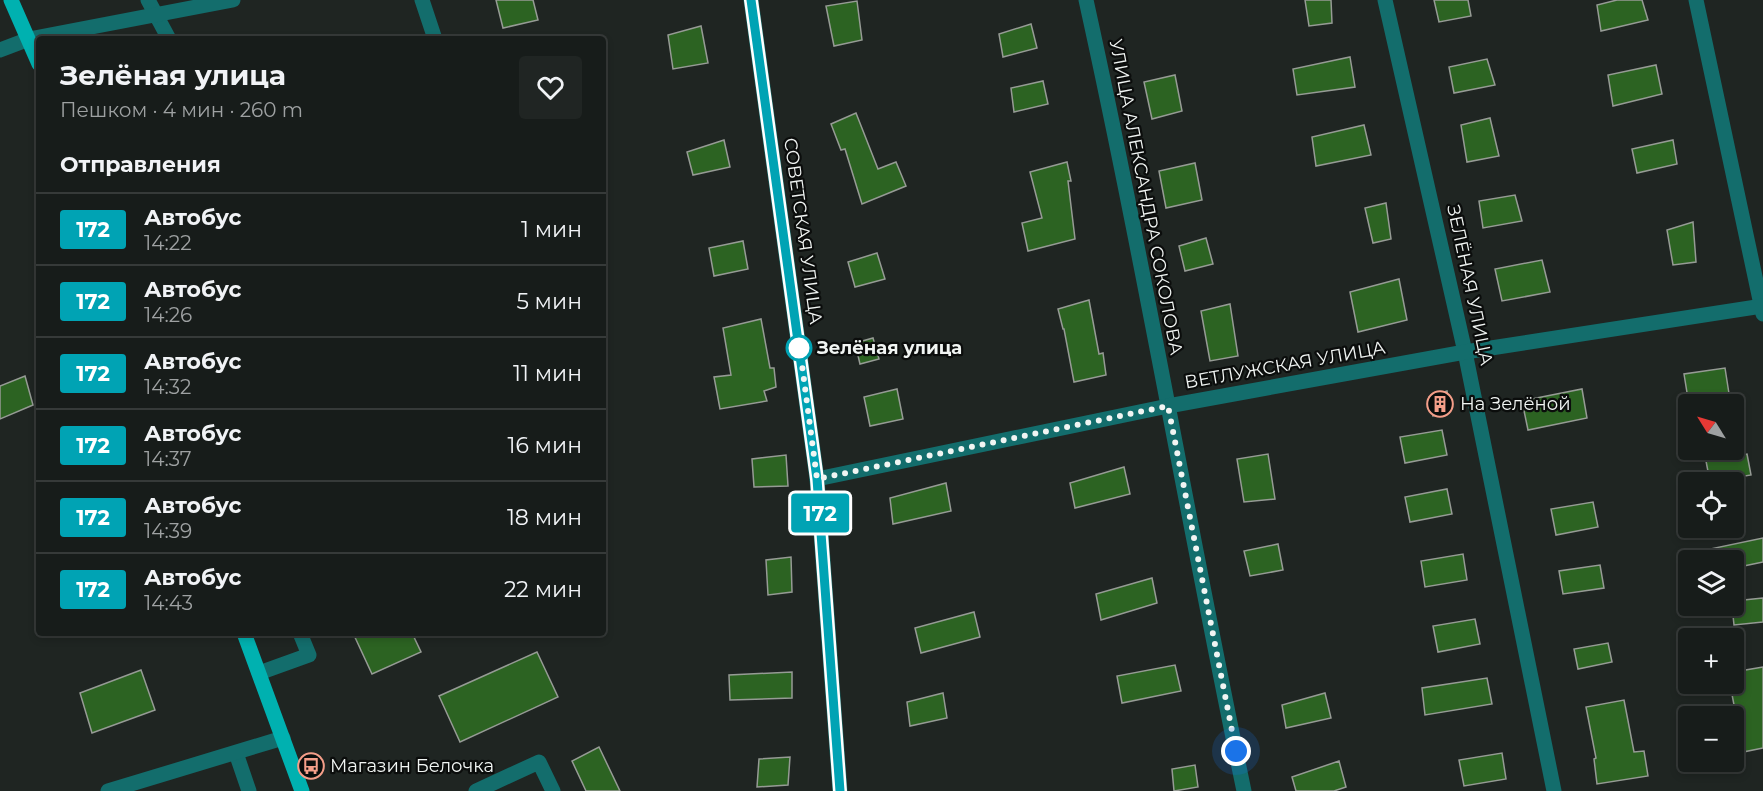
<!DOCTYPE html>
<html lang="ru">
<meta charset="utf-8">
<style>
:root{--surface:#171c1a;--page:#202523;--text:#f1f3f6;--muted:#9ea1a2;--line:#363a39}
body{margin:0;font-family:Montserrat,sans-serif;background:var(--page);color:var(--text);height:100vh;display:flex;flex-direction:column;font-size:22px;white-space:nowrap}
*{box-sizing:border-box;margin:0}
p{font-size:20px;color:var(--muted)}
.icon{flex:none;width:33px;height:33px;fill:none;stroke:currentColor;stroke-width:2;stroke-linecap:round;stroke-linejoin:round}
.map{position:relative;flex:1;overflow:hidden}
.side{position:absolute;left:36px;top:36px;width:570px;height:600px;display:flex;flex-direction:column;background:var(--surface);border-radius:6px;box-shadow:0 3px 9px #0003,0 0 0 2px var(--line)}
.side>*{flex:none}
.badge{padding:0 12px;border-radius:4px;font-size:21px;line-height:39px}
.needle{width:39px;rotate:307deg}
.tools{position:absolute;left:1678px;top:394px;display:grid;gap:12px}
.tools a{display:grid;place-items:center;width:66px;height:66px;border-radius:6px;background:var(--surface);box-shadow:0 3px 9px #0003,0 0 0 2px var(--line);font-size:30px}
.you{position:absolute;width:30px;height:30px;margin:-15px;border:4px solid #fff;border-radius:50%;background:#1a73e8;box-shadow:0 0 0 9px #1a73e833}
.map>.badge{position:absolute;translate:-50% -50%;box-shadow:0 0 0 3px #fff}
h2{padding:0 24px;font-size:22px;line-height:54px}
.round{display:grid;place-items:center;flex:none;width:63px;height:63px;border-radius:6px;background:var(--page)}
.overview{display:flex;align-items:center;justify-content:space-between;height:102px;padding:0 24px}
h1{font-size:28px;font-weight:700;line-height:45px}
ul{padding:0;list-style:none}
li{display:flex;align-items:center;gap:18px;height:72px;padding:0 24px;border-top:2px solid var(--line)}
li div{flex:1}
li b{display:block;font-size:22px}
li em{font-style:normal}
li .badge{min-width:66px;font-weight:700;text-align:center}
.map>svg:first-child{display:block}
</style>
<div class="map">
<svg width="1763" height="791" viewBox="0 0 1763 791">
<rect width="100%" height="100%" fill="#1f2522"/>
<g fill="#2c6322" stroke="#969b95" stroke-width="1.5">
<path d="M496,0H533L538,20L503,28Z"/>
<path d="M1305,0H1331L1332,23L1309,26Z"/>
<path d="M1434,0H1468L1471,16L1439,22Z"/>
<path d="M1617,0H1642L1648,20L1601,31L1597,5Z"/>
<path d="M857,1L862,40L834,46L826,6Z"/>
<path d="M1031,24L1037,48L1003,57L999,34Z"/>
<path d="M701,26L708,63L673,69L668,35Z"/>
<path d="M1350,57L1355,87L1297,95L1293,69Z"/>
<path d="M1487,59L1495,85L1454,93L1449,67Z"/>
<path d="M1656,65L1662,94L1613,106L1608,75Z"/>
<path d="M1175,75L1182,111L1152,119L1144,82Z"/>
<path d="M1043,81L1048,104L1014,112L1011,88Z"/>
<path d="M856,113L878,169L896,162L906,186L862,204L845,149L841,150L831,124Z"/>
<path d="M1490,118L1499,156L1467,162L1461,125Z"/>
<path d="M1364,125L1371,155L1316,166L1312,137Z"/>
<path d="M724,140L730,167L693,175L687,152Z"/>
<path d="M1673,140L1677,164L1637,173L1632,149Z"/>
<path d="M1067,162L1071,181H1068L1075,239L1028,251L1022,223L1042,218L1030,172Z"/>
<path d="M1195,163L1202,200L1166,208L1159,171Z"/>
<path d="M1515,195L1522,221L1483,228L1479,201Z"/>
<path d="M1386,203L1391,239L1373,243L1365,208Z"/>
<path d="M1693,222L1696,262L1673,265L1667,230Z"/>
<path d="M1206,238L1213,264L1185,271L1179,246Z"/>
<path d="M743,241L748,269L714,276L709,248Z"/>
<path d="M877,253L885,279L855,287L848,262Z"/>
<path d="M1542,260L1550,292L1502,301L1495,269Z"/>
<path d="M1399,279L1407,320L1358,332L1350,292Z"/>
<path d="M1089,300L1099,354L1103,353L1106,375L1074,382L1064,329H1063L1058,309Z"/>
<path d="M1230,304L1238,356L1210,361L1201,311Z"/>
<path d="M761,319L770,368H774L776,387L764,391L767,401L720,409L714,377L731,375L723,328Z"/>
<path d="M873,338L879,359L860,364L855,343Z"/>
<path d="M1725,368L1730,400L1689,405L1684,374Z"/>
<path d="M25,376L33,405L0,419V386Z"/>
<path d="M897,389L903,419L870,426L864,397Z"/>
<path d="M1582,389L1587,418L1528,430L1522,401Z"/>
<path d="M1447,391L1450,410L1433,416L1429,397Z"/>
<path d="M1442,430L1447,455L1405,463L1400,437Z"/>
<path d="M1268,454L1275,499L1244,502L1237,459Z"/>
<path d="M1747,454L1751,475L1710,482L1706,461Z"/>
<path d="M786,455L788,486L754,487L752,459Z"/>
<path d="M1124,467L1130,494L1075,508L1070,483Z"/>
<path d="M946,483L951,511L893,524L890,498Z"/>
<path d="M1447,489L1452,514L1410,522L1405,497Z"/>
<path d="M1593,502L1598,527L1556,535L1551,509Z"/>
<path d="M1763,538V562L1734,568V561H1691V553Z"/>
<path d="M1278,544L1283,570L1250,576L1244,551Z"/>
<path d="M1463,554L1467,580L1425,587L1421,561Z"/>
<path d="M791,557L792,592L768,595L766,560Z"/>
<path d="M1600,565L1604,588L1563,594L1559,571Z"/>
<path d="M1152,578L1157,603L1101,620L1096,594Z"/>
<path d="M1763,598V622L1734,625L1732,606H1734V601Z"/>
<path d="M974,612L980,637L921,653L915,628Z"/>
<path d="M1475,619L1480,644L1438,652L1433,626Z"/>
<path d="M353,633H412L421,652L372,674Z"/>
<path d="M1608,643L1612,662L1578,669L1574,649Z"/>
<path d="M537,652L558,697L460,742L439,696Z"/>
<path d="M1175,665L1181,691L1122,703L1117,676Z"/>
<path d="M1763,667V748L1743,752L1730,684H1734V672Z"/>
<path d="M141,670L155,710L92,733L80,693Z"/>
<path d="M792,672V698L730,700L729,675Z"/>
<path d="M1487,678L1492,704L1425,715L1422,688Z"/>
<path d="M943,693L947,718L910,726L907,702Z"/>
<path d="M1325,693L1331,718L1286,728L1282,705Z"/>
<path d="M1624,700L1634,752L1644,751L1648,776L1597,784L1594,759L1596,758L1586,707Z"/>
<path d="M599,747L620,791H586L572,761Z"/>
<path d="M1502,753L1506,779L1464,786L1459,760Z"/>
<path d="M790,757L788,785L757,787L759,759Z"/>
<path d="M1339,761L1346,787L1334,791H1296L1292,777Z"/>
<path d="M1195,765L1198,787L1174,791L1172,769Z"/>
</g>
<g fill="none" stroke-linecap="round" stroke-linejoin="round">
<g stroke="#136d6c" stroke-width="15">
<path d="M148,0L169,39"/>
<path d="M422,0L435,39"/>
<path d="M751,0L817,479L840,791"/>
<path d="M1086,0C1144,263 1189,528 1244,791"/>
<path d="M1385,0L1465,352L1554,791"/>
<path d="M1696,0L1763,314"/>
<path d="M0,50L29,39L233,0"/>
<path d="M817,479L1168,406L1465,352L1763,306"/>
<path d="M259,673L309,655L300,633"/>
<path d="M236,753L249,791"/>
<path d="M108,791L283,738"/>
<path d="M476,791L539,762L553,791"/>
</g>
<g stroke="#00b1b0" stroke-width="15">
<path d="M11,0L39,64"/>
<path d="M244,633L302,791"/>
</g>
</g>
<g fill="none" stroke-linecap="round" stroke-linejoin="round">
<g stroke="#fff" stroke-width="14">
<path id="line" d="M751,0L817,479L840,791"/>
</g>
<use href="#line" stroke="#00a3b4" stroke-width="9"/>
<path stroke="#f1f5f3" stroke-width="6" stroke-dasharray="0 10.8" d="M799,348V342L817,479L1168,406L1236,751"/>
</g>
<defs>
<g id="building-ring" transform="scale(1.35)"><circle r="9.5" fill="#0b0d0c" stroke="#f49e89" stroke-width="1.5"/><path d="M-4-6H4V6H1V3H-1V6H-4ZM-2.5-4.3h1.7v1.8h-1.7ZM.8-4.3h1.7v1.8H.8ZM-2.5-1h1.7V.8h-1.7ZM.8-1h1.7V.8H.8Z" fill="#f49e89"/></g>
<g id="bus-ring" transform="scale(1.35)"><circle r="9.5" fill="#0b0d0c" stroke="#f49e89" stroke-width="1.5"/><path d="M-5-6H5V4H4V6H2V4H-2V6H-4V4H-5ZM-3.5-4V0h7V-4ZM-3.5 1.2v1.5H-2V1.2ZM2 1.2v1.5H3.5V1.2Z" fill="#f49e89"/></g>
</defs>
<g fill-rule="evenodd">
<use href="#building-ring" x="1440" y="404"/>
<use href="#bus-ring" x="311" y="766"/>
</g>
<circle fill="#fff" stroke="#00a3b4" stroke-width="3" cx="799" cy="348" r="12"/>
<g text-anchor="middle" stroke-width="4.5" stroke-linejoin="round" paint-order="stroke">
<g font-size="18" fill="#f1f5f3" stroke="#0b0d0c">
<text transform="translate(1146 197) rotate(79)" y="6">УЛИЦА АЛЕКСАНДРА СОКОЛОВА</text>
<text transform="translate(803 231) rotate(82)" y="6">СОВЕТСКАЯ УЛИЦА</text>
<text transform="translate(1470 285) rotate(78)" y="6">ЗЕЛЁНАЯ УЛИЦА</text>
<text transform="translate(1285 365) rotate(-10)" y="6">ВЕТЛУЖСКАЯ УЛИЦА</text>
</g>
<g font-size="18" font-weight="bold" fill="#f1f5f3" stroke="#0b0d0c" text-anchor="start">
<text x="817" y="354">Зелёная улица</text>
</g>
<g font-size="18" fill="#f1f5f3" stroke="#0b0d0c" text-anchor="start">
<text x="1460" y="410">На Зелёной</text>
<text x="330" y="772">Магазин Белочка</text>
</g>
</g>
</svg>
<div class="tools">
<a><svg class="needle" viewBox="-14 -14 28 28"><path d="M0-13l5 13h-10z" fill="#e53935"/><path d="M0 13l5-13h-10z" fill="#9ea1a2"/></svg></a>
<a><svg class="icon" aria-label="locate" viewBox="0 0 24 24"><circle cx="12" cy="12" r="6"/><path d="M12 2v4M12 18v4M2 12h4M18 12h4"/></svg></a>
<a><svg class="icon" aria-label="layers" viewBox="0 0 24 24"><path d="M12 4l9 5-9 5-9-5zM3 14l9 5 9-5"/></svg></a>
<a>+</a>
<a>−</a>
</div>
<div class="you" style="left:1236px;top:751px"></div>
<b class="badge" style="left:820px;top:513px;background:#00a3b4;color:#fff">172</b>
<section class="side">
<div class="overview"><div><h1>Зелёная улица</h1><p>Пешком · 4 мин · 260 m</p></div><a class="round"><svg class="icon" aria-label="heart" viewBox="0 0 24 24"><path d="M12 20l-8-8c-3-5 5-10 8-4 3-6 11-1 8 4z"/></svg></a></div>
<h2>Отправления</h2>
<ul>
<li><span class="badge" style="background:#00a3b4;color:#fff">172</span><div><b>Автобус</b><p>14:22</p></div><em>1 мин</em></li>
<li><span class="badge" style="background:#00a3b4;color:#fff">172</span><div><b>Автобус</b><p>14:26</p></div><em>5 мин</em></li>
<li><span class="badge" style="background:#00a3b4;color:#fff">172</span><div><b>Автобус</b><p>14:32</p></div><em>11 мин</em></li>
<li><span class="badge" style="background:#00a3b4;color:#fff">172</span><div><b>Автобус</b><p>14:37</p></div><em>16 мин</em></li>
<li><span class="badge" style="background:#00a3b4;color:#fff">172</span><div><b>Автобус</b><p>14:39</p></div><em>18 мин</em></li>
<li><span class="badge" style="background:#00a3b4;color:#fff">172</span><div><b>Автобус</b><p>14:43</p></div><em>22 мин</em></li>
</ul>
</section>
</div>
